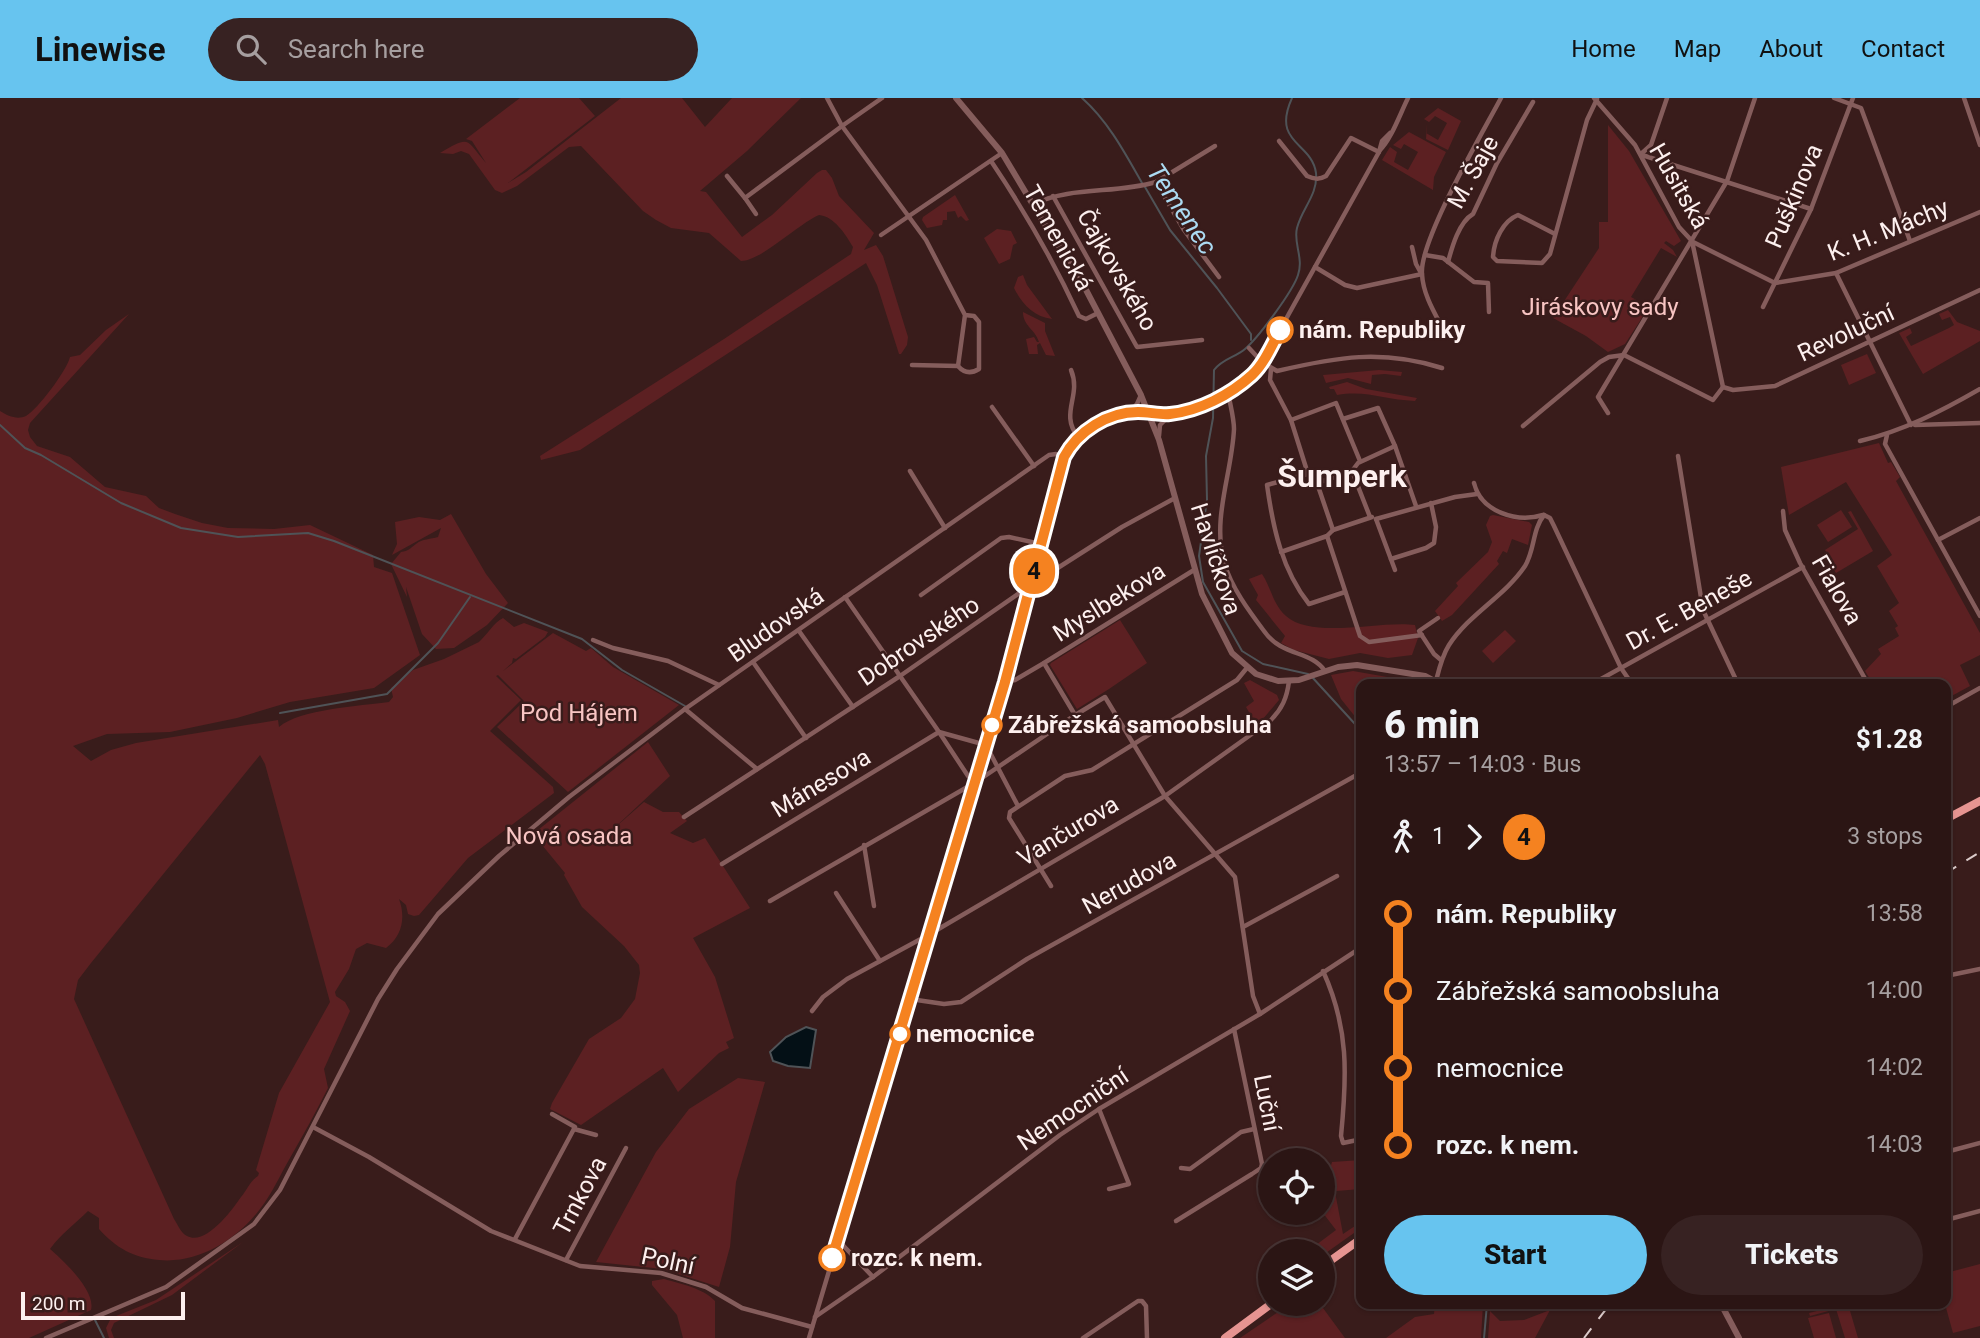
<!DOCTYPE html>
<meta charset="utf-8">
<style>
:root{--surface:#2b1514;--page:#372222;--text:#f1f3f6;--muted:#a69fa0;--line:#473434;--accent:#67c4ef}
body{margin:0;font-family:Roboto,sans-serif;background:var(--page);color:var(--text);height:100vh;display:flex;flex-direction:column;font-size:26px;white-space:nowrap}
*{box-sizing:border-box;margin:0}
p{font-size:23px;color:var(--muted)}
.icon{flex:none;width:38px;height:38px;fill:none;stroke:currentColor;stroke-width:2;stroke-linecap:round;stroke-linejoin:round}
.map{position:relative;flex:1;overflow:hidden}
.drawer{position:absolute;left:1356px;top:581px;width:595px;height:630px;display:flex;flex-direction:column;background:var(--surface);border-radius:14px;box-shadow:0 2px 5px #0004,0 0 0 2px var(--line)}
.drawer>*{flex:none}
.badge{padding:0 14px;border-radius:23px;font-size:24px;line-height:46px}
.buttons{position:absolute;left:1258px;top:1050px;display:grid;gap:14px}
.buttons a{display:grid;place-items:center;width:77px;height:77px;border-radius:50%;background:var(--surface);box-shadow:0 2px 5px #0004,0 0 0 2px var(--line);font-size:35px}
.scale{position:absolute;left:21px;bottom:18px;width:164px;box-sizing:border-box;padding-left:7px;border:4px solid #fdf0ef;border-top:0;font-size:19px;line-height:24px;white-space:nowrap;color:#fdf0ef;-webkit-text-stroke:5px #391c1b;paint-order:stroke}
.map>.badge{position:absolute;translate:-50% -50%;box-shadow:0 0 0 4px #fff}
.legs{display:flex;align-items:center;gap:10px;height:77px;padding:0 28px;font-size:23px}
.legs p{margin-inline-start:auto}
.head{display:flex;align-items:center;justify-content:space-between;height:119px;padding:0 28px}
h1{font-size:38px;font-weight:800;line-height:52px}
.action{display:flex;gap:14px;margin-top:auto;padding:14px 28px}
.action a{flex:1;height:80px;border-radius:42px;background:var(--accent);color:#111;font-size:28px;font-weight:800;line-height:80px;text-align:center}
.action a+a{background:var(--page);color:var(--text)}
ul{padding:0 28px;list-style:none}
li{display:flex;align-items:center;gap:24px;height:77px;font-size:26px}
li i{display:grid;place-items:center;width:10px;height:100%;margin:0 9px;background:currentColor}
li i::after{content:'';width:18px;height:18px;margin:-9px;border:5px solid;border-radius:50%;background:var(--surface)}
li p{margin-inline-start:auto}
li:first-child i{background:linear-gradient(#0000 50%,currentColor 0)}
li:last-child i{background:linear-gradient(currentColor 50%,#0000 0)}
header{display:flex;align-items:center;gap:42px;box-sizing:border-box;height:98px;padding:0 35px;background:var(--accent);color:#111}
header strong{font-size:33px}
nav{display:flex;gap:38px;margin-inline-start:auto;font-size:24px}
.search{width:490px;height:63px;background:var(--page);display:flex;align-items:center;gap:18px;box-sizing:border-box;padding:0 24px;border-radius:38px;color:var(--muted);font-size:26px}
.map>svg:first-child{display:block}
</style>
<header>
<strong>Linewise</strong>
<div class="search"><svg class="icon" aria-label="search" viewBox="0 0 24 24"><circle cx="10" cy="10" r="6"/><path d="M15 15l6 6"/></svg>Search here</div>
<nav><a>Home</a><a>Map</a><a>About</a><a>Contact</a></nav>
</header>
<div class="map">
<svg width="1980" height="1240" viewBox="0 0 1980 1240">
<rect width="100%" height="100%" fill="#391c1b"/>
<g fill="#5c2022" fill-rule="evenodd">
<path d="M520,0H579L595,18L508,85L526,74L621,0H682L705,29L732,0H801L747,53L700,93L706,94L742,139L772,117L817,75L822,72H826L832,80L839,98L874,135L864,152L876,147L883,158L908,239L907,247L901,256H899L877,187L866,165L580,352L541,362L540,358L724,241L851,156L853,149C846,137 834,118 819,117C798,126 761,163 741,163L709,135L671,130L656,122L643,113L581,48L569,49L517,88L502,95L495,92L469,56L461,53L453,56L440,55C471,37 465,41 486,65L472,43L466,41Z"/>
<path d="M1438,10L1461,23L1448,52L1426,41L1427,25L1426,35L1438,42L1447,25L1435,18L1429,24L1424,21Z"/>
<path d="M1608,27L1629,53L1681,143L1674,148L1666,143L1664,145L1673,152L1677,159L1661,150L1631,199L1649,209L1625,246L1608,254L1586,238L1553,220L1599,150V124H1608Z"/>
<path d="M1409,34L1446,54L1434,79L1433,92L1382,62L1390,49L1397,54L1394,64L1408,72L1418,54L1404,46L1401,51L1393,47Z"/>
<path d="M955,97L969,122L966,123L961,118L958,120L955,113L947,114V122H943L942,127L927,130L922,122L923,119Z"/>
<path d="M997,131L1011,133L1017,145L1013,147L1010,161L999,166L984,140Z"/>
<path d="M1023,177L1027,187L1052,221C1034,219 1022,206 1014,190L1018,179Z"/>
<path d="M1948,212L1957,224L1980,233V243L1923,276L1899,235L1910,230L1912,235L1906,239L1911,248L1949,230L1954,227L1950,219L1942,222L1939,216Z"/>
<path d="M1023,214L1045,225V233L1055,258L1046,257L1040,245L1037,247L1038,256H1029L1026,241L1034,239L1037,244H1039C1035,231 1023,228 1023,214Z"/>
<path d="M129,216L30,325L28,332L30,339L37,348L70,359L105,389L146,398L159,410L175,416L202,425L228,430L274,431L310,427L373,457L374,469L392,475L420,557L374,590L290,604L237,620L170,634L107,636L73,648L91,663L111,652L136,645L272,623L278,622L279,629C300,611 360,608 389,604L393,599L391,590L413,572L444,561L479,544C487,537 494,524 503,520L514,529L524,525L548,534L545,539L516,561L513,560L512,565L503,573L553,535L586,553L591,550L613,569L679,607L568,694L497,629L524,603L498,577L496,578L521,602L490,633L553,689L554,695L468,760L419,817L414,818L408,816L406,807L399,801C406,820 402,838 386,850L367,845L356,851L349,871L335,894L336,898L345,904L350,913L324,971L328,990C316,1014 303,1037 290,1060C280,1077 272,1096 260,1111C237,1142 198,1166 159,1162C134,1160 116,1150 99,1131V1120L88,1113C75,1126 61,1136 50,1151C64,1163 96,1193 91,1212L29,1240H0V313C8,318 17,322 26,318C38,311 67,272 70,259L80,257L106,232ZM260,657L265,666L330,904L279,995L256,1072L259,1075L258,1078C250,1083 247,1092 241,1099C232,1112 206,1148 187,1138C181,1135 178,1127 174,1121L74,901L78,882L91,865Z"/>
<path d="M1867,256L1876,275L1849,287L1841,267Z"/>
<path d="M1379,272L1402,274L1401,278L1385,276L1372,277L1371,286L1348,280L1326,285L1323,277Z"/>
<path d="M1347,284L1366,291L1417,300L1415,303C1384,302 1368,292 1337,297L1334,291H1330L1329,289Z"/>
<path d="M1879,345L1888,365L1891,364L1900,379L1896,383L1980,535V557L1960,567L1970,588L1946,601V586H1873L1865,573L1881,556L1878,551L1899,538L1895,530L1898,528L1889,513L1899,505L1877,468L1892,457L1846,384L1789,417L1781,369Z"/>
<path d="M1841,412L1852,429L1828,444L1817,427Z"/>
<path d="M1851,413L1873,453L1836,475L1831,468L1834,466L1825,452L1858,431L1848,414Z"/>
<path d="M451,416L486,476L508,505L487,527L454,550L436,551L422,536L406,489L407,499L391,466L401,454C409,453 409,451 416,446C422,441 431,441 438,439L441,430L392,457L397,446L395,424L419,419L440,422Z"/>
<path d="M1493,417L1529,424L1532,427L1528,447L1512,441L1507,455L1503,453L1497,463L1499,466L1452,517L1442,523L1435,513L1458,488L1456,485L1488,454L1492,444L1486,427L1490,418Z"/>
<path d="M1262,476C1271,489 1273,507 1286,518C1313,542 1381,522 1415,527L1418,540L1412,557L1388,560L1360,555L1329,561L1294,552L1281,545L1285,538L1256,502L1258,497L1249,481Z"/>
<path d="M1120,522L1147,565L1109,591L1077,611L1050,567L1051,565Z"/>
<path d="M1505,532L1516,543L1493,565L1482,553Z"/>
<path d="M1353,573L1410,583V586H1362L1361,626L1341,601L1331,577Z"/>
<path d="M1250,582L1277,597L1279,602L1257,628L1246,609L1254,603L1244,585Z"/>
<path d="M648,644L670,678L611,733L644,704L663,714H679L687,723L670,735L693,745L705,740L750,810L693,840L715,879L734,940L726,944L729,950L719,955L678,994L663,970L581,1027L550,1011L552,1005L589,941L621,920L635,901L640,875L639,867L624,848L582,809L564,777L565,775L533,736Z"/>
<path d="M738,980L765,984L736,1084L730,1149L719,1189L663,1171L596,1164L656,1054L689,1011Z"/>
<path d="M1361,1062V1091L1336,1093L1335,1085H1332V1081L1326,1082L1325,1072L1330,1071L1332,1064Z"/>
<path d="M1335,1094L1343,1136L1361,1124V1130L1323,1157V1153H1308L1336,1132L1323,1115V1095Z"/>
<path d="M243,1144L172,1197L114,1225L111,1232L114,1240H109L106,1230L111,1220L156,1202Z"/>
<path d="M1980,1166V1228L1953,1235L1945,1206L1946,1175Z"/>
<path d="M664,1181C681,1186 703,1190 715,1203V1240H683L677,1217L652,1187V1183Z"/>
<path d="M1290,1206H1320L1345,1240H1240Z"/>
<path d="M1435,1206H1483L1481,1240H1386L1415,1219L1434,1216Z"/>
<path d="M1844,1206H1848L1858,1240H1845L1836,1211L1810,1218L1809,1215Z"/>
<path d="M1550,1212L1535,1240H1488L1490,1213L1500,1223L1524,1222Z"/>
<path d="M1829,1215L1836,1240H1814L1808,1220Z"/>
</g>
<path fill="#041016" stroke="#4f5357" stroke-width="2" d="M806,929L816,932L810,970L788,968L773,963L770,954L786,939Z"/>
<g fill="none" stroke-linecap="round" stroke-linejoin="round">
<g stroke="#4f5357" stroke-width="2">
<path d="M1082,0C1108,23 1125,55 1142,85"/>
<path d="M1292,0C1271,46 1312,44 1316,75C1318,97 1302,110 1297,130C1293,145 1304,160 1298,177C1293,193 1258,240 1245,251C1236,259 1222,261 1214,272L1213,320L1206,358L1207,402L1199,458L1203,484L1242,553L1263,566L1308,576"/>
<path d="M1145,89L1170,132L1217,190L1251,236V242"/>
<path d="M0,327L25,350L41,357L121,405L181,430L238,439L308,435L334,443L582,541L622,572L685,608"/>
<path d="M1312,579L1355,626L1362,637"/>
<path d="M280,615L387,596L438,545L470,499"/>
<path d="M95,1222L104,1240"/>
<path d="M1484,1240L1487,1206"/>
</g>
<g stroke="#855d5c" stroke-width="4.5">
<path d="M882,0L842,28L926,142L965,217L958,268C964,275 971,276 979,271V224L974,218L965,217"/>
<path d="M1594,0L1635,47L1679,129L1692,143L1723,289"/>
<path d="M1834,0L1861,10L1910,143"/>
<path d="M1964,0L1980,47"/>
<path d="M1279,43L1307,78C1314,81 1319,82 1326,78L1351,40L1379,54"/>
<path d="M1379,53C1391,42 1400,16 1408,0"/>
<path d="M1641,56L1651,47L1667,0"/>
<path d="M1642,57L1811,111"/>
<path d="M991,63C1024,112 1054,164 1079,218L1086,221L1098,215"/>
<path d="M727,78L745,100L842,28L827,0"/>
<path d="M1156,84L1215,48"/>
<path d="M1053,98L1137,249L1202,242"/>
<path d="M745,100L756,116"/>
<path d="M1033,106C1072,88 1116,96 1156,84L1184,132L1219,179"/>
<path d="M1555,136L1518,117C1503,123 1494,142 1493,159L1497,163L1542,165L1550,156L1587,22L1597,1"/>
<path d="M881,137L1002,55"/>
<path d="M1693,144L1775,185L1836,175L1980,114"/>
<path d="M1412,149L1416,166L1421,175"/>
<path d="M1425,157L1443,160L1474,184L1488,185L1489,214"/>
<path d="M1448,164C1452,149 1459,124 1473,116L1497,65L1533,4"/>
<path d="M1315,169L1345,187L1357,190L1422,176"/>
<path d="M1836,175L1911,327"/>
<path d="M1763,209L1811,111L1853,0"/>
<path d="M1443,231C1434,214 1423,196 1422,176C1419,143 1483,34 1501,0"/>
<path d="M1249,250L1262,264L1277,273C1337,259 1381,251 1442,270"/>
<path d="M912,267L958,268"/>
<path d="M1271,271L1270,282L1291,322L1308,376L1317,385L1333,432"/>
<path d="M1071,272C1082,298 1059,315 1078,339"/>
<path d="M1723,289L1733,292L1775,288L1980,192"/>
<path d="M1228,294C1230,306 1234,320 1234,331C1232,375 1212,420 1224,464C1231,489 1249,513 1264,533C1282,559 1311,552 1325,573"/>
<path d="M992,309L1034,368"/>
<path d="M1130,314L1137,306L1141,297"/>
<path d="M1608,315L1598,299L1727,83L1755,0"/>
<path d="M1343,321L1378,310L1395,348L1416,408"/>
<path d="M1291,322L1336,305L1360,363"/>
<path d="M1915,327L1980,325"/>
<path d="M1523,328L1600,264L1609,259L1624,257L1713,302L1723,289"/>
<path d="M1887,337L1885,346L1980,518"/>
<path d="M1159,338L1160,327L1170,317"/>
<path d="M1860,343C1903,333 1942,313 1980,291"/>
<path d="M1678,358L1703,512L1738,586"/>
<path d="M910,373L945,430"/>
<path d="M1352,373L1358,365L1395,348"/>
<path d="M1308,376L1267,387C1273,430 1282,472 1309,506L1345,494"/>
<path d="M1317,385L1352,373L1370,419"/>
<path d="M1474,385C1481,414 1517,425 1543,417"/>
<path d="M1783,413L1785,432L1800,465L1868,586"/>
<path d="M1544,417L1550,420L1554,428L1621,570L1632,586"/>
<path d="M1376,421L1455,399L1477,396"/>
<path d="M1376,421L1395,472"/>
<path d="M1333,432L1372,419"/>
<path d="M1327,438L1360,538L1369,544L1422,537"/>
<path d="M1938,442L1980,420"/>
<path d="M1281,454L1327,438L1333,432"/>
<path d="M1391,461L1426,450L1434,445L1436,429L1431,405"/>
<path d="M921,497L1001,440L1009,439L1041,446"/>
<path d="M845,499L939,634L986,647L1018,708"/>
<path d="M1438,520L1419,533L1434,556L1441,562"/>
<path d="M799,533L853,609"/>
<path d="M593,542L613,550L668,563L719,587"/>
<path d="M753,564L806,640"/>
<path d="M1044,565L1075,617"/>
<path d="M1436,583C1439,571 1442,558 1449,547C1469,516 1505,498 1525,468C1535,452 1532,432 1544,417"/>
<path d="M1005,584L1015,582L1044,565L1194,472"/>
<path d="M1592,586L1803,469"/>
<path d="M1946,609L1980,590"/>
<path d="M685,611L757,671"/>
<path d="M684,719L900,578L1031,487L1122,429L1175,400"/>
<path d="M864,747L874,808"/>
<path d="M722,766L939,634L968,678L976,684"/>
<path d="M1051,788L1009,720L1010,714L1065,678L1092,672L1237,582L1246,571"/>
<path d="M836,795L880,863"/>
<path d="M770,803L976,684L1072,619L1105,599L1165,698L1235,779L1253,898L1260,916"/>
<path d="M1243,829L1337,778"/>
<path d="M1323,873C1349,930 1347,977 1341,1038L1343,1045L1362,1041"/>
<path d="M1946,878L1980,871"/>
<path d="M910,901L944,906L961,904L1027,861L1362,674"/>
<path d="M812,913L823,899L847,881L930,836L1165,698L1270,623C1282,611 1287,600 1289,583"/>
<path d="M1099,1011L1129,1086L1109,1091"/>
<path d="M313,1029L369,1059L491,1133L580,1168L661,1175L706,1189L742,1210L812,1229"/>
<path d="M574,1031L596,1037"/>
<path d="M1946,1054L1980,1045"/>
<path d="M1181,1070L1190,1071L1241,1034L1254,1031"/>
<path d="M1946,1122L1980,1113"/>
<path d="M1176,1123L1252,1076L1261,1070L1262,1066L1234,931"/>
<path d="M515,1141L575,1029L552,1016"/>
<path d="M838,1142L873,1179"/>
<path d="M566,1162L626,1050"/>
<path d="M815,1219L873,1179L1060,1037L1099,1011L1260,916L1362,849"/>
<path d="M46,1240L166,1189L254,1126L280,1092L378,901L397,871L438,816L499,758L569,699L685,611L1049,357L1056,356L1064,359"/>
<path d="M809,1240L1005,584L1064,359L1078,339L1101,324L1135,314L1172,316L1199,308L1228,294L1254,275L1281,230L1379,54L1382,43L1390,35"/>
<path d="M1083,1240L1138,1203H1142L1146,1208L1147,1240"/>
</g>
<g stroke="#855d5c" stroke-width="6">
<path d="M956,0L1002,55L1056,145L1073,167L1141,297L1159,342L1202,496L1232,555L1256,576L1278,583L1299,582L1338,569L1357,567L1425,578L1440,586"/>
<path d="M1049,128L1062,148"/>
<path d="M1721,1206L1739,1240"/>
</g>
<g stroke="#e69491" stroke-width="8">
<path d="M1946,721L1980,703"/>
<path d="M1323,1168L1362,1140"/>
<path d="M1225,1240L1271,1206"/>
</g>
<g stroke="#dbcbca" stroke-width="2" stroke-dasharray="12 12" stroke-linecap="butt">
<path d="M1946,775L1980,754"/>
<path d="M1584,1240L1610,1206"/>
</g>
</g>
<g fill="none" stroke-linecap="round" stroke-linejoin="round">
<g stroke="#fff" stroke-width="16">
<path id="line-1" d="M832,1160L1005,584L1064,359C1078,333 1108,314 1138,314C1149,314 1160,317 1170,316C1199,313 1230,297 1252,277C1264,266 1272,247 1280,232"/>
</g>
<use href="#line-1" stroke="#f58220" stroke-width="10"/>
</g>
<g fill="#fff" stroke="#f58220" stroke-width="3.5">
<circle cx="1280" cy="232" r="12"/>
<circle cx="992" cy="627" r="9"/>
<circle cx="900" cy="936" r="9"/>
<circle cx="832" cy="1160" r="12"/>
</g>
<g text-anchor="middle" stroke-width="5" stroke-linejoin="round" paint-order="stroke">
<g font-size="24" fill="#fdf0ef" stroke="#391c1b">
<text transform="translate(1473 74) rotate(-61)" y="8">M. Šaje</text>
<text transform="translate(1679 88) rotate(60)" y="8">Husitská</text>
<text transform="translate(1794 98) rotate(-67)" y="8">Puškinova</text>
<text transform="translate(1888 132) rotate(-22)" y="8">K. H. Máchy</text>
<text transform="translate(1058 140) rotate(61)" y="8">Temenická</text>
<text transform="translate(1117 172) rotate(60)" y="8">Čajkovského</text>
<text transform="translate(1846 235) rotate(-25)" y="8">Revoluční</text>
<text transform="translate(1216 461) rotate(72)" y="8">Havlíčkova</text>
<text transform="translate(1837 492) rotate(60)" y="8">Fialova</text>
<text transform="translate(1109 504) rotate(-32)" y="8">Myslbekova</text>
<text transform="translate(1689 512) rotate(-29)" y="8">Dr. E. Beneše</text>
<text transform="translate(776 527) rotate(-35)" y="8">Bludovská</text>
<text transform="translate(919 543) rotate(-34)" y="8">Dobrovského</text>
<text transform="translate(821 685) rotate(-31)" y="8">Mánesova</text>
<text transform="translate(1068 733) rotate(-31)" y="8">Vančurova</text>
<text transform="translate(1129 785) rotate(-29)" y="8">Nerudova</text>
<text transform="translate(1267 1005) rotate(79)" y="8">Luční</text>
<text transform="translate(1073 1011) rotate(-34)" y="8">Nemocniční</text>
<text transform="translate(580 1098) rotate(-62)" y="8">Trnkova</text>
<text transform="translate(668 1163) rotate(12)" y="8">Polní</text>
</g>
<g font-size="24" fill="#f8c5c3" stroke="#391c1b">
<text x="1600" y="217">Jiráskovy sady</text>
<text x="579" y="623">Pod Hájem</text>
<text x="569" y="746">Nová osada</text>
</g>
<g font-size="24" font-weight="bold" fill="#fdf0ef" stroke="#391c1b" text-anchor="start">
<text x="1299" y="240">nám. Republiky</text>
<text x="1008" y="635">Zábřežská samoobsluha</text>
<text x="916" y="944">nemocnice</text>
<text x="851" y="1168">rozc. k nem.</text>
</g>
<g font-size="26" font-style="italic" fill="#abdaf2" stroke="#391c1b">
<text transform="translate(1182 111) rotate(56)" y="9">Temenec</text>
</g>
<g font-size="32" font-weight="bold" fill="#fdf0ef" stroke="#391c1b">
<text x="1342" y="389">Šumperk</text>
</g>
</g>
</svg>
<div class="buttons">
<a><svg class="icon" aria-label="locate" viewBox="0 0 24 24"><circle cx="12" cy="12" r="6"/><path d="M12 2v4M12 18v4M2 12h4M18 12h4"/></svg></a>
<a><svg class="icon" aria-label="layers" viewBox="0 0 24 24"><path d="M12 4l9 5-9 5-9-5zM3 14l9 5 9-5"/></svg></a>
</div>
<div class="scale">200 m</div>
<b class="badge" style="left:1034px;top:473px;background:#f58220;color:#111">4</b>
<section class="drawer">
<div class="head"><div><h1>6 min</h1><p>13:57 – 14:03 · Bus</p></div><b>$1.28</b></div>
<div class="legs"><svg class="icon" aria-label="walk" viewBox="0 0 24 24"><circle cx="13" cy="4" r="2"/><path d="M13 8l-2 6 4 7M11 14l-3 7M7 12l3-4h3l4 4"/></svg>1<svg class="icon" aria-label="forward" viewBox="0 0 24 24"><path d="M9 5l7 7-7 7"/></svg><b class="badge" style="background:#f58220;color:#111">4</b><p>3 stops</p></div>
<ul>
<li><i style="color:#f58220"></i><b>nám. Republiky</b><p>13:58</p></li>
<li><i style="color:#f58220"></i><span>Zábřežská samoobsluha</span><p>14:00</p></li>
<li><i style="color:#f58220"></i><span>nemocnice</span><p>14:02</p></li>
<li><i style="color:#f58220"></i><b>rozc. k nem.</b><p>14:03</p></li>
</ul>
<div class="action"><a>Start</a><a>Tickets</a></div>
</section>
</div>
